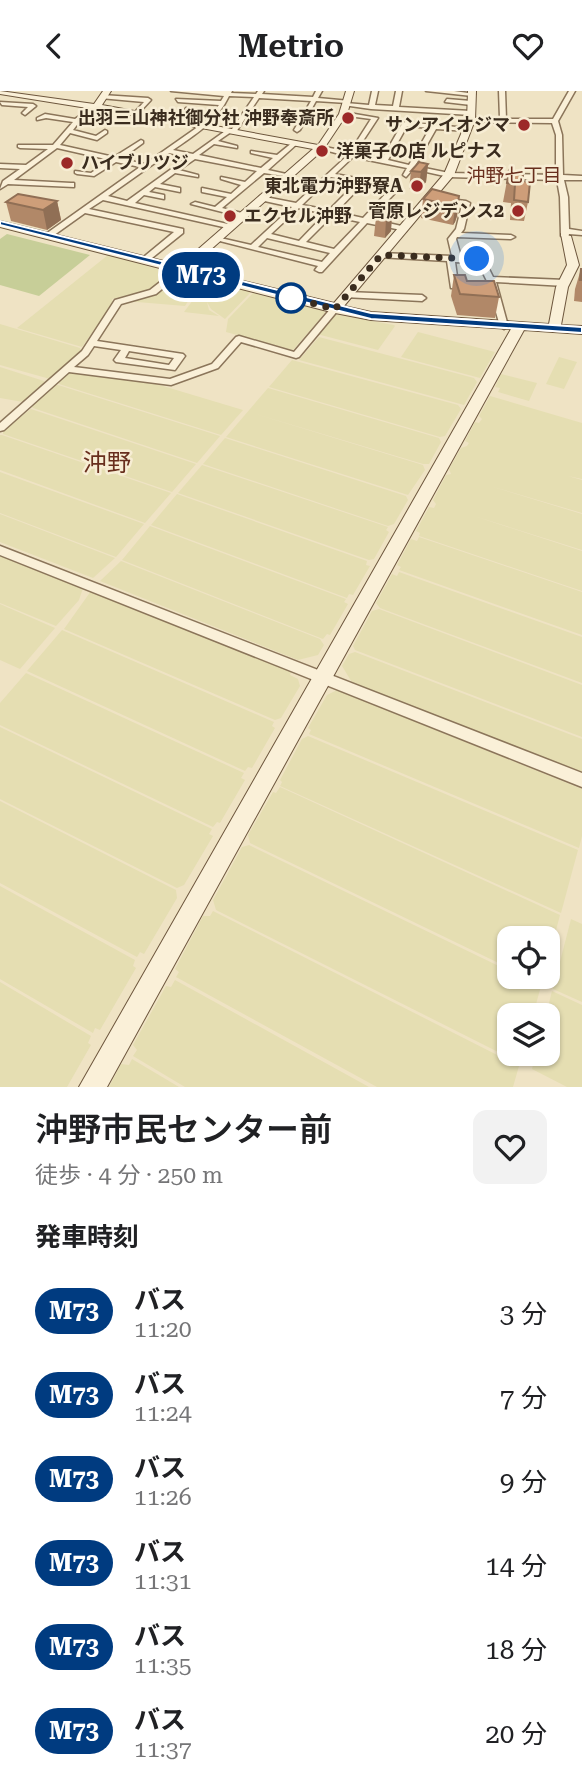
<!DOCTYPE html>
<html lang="ja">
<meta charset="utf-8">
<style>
:root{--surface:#fff;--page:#f2f2f2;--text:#202124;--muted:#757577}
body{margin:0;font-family:"Roboto Serif","Noto Sans JP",serif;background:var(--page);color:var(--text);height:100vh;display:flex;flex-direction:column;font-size:26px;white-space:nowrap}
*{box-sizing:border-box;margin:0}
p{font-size:23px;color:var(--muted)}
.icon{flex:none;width:38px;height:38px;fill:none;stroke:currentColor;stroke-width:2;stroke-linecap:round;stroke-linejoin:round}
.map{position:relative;height:996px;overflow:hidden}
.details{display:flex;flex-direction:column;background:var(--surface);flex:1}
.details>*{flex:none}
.badge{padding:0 14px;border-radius:23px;font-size:24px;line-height:46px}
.controls{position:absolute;left:497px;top:835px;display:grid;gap:14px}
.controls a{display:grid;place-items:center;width:63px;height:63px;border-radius:14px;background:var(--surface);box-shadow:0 2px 5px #0004;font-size:35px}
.you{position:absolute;width:35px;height:35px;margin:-18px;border:5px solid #fff;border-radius:50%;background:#1a73e8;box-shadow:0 0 0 10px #1a73e833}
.map>.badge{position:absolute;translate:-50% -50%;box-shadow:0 0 0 4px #fff}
h2{padding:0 35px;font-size:26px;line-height:63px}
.round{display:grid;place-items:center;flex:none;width:74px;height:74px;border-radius:14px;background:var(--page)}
.head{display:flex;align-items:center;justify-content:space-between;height:119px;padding:0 35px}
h1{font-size:33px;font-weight:600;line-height:52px}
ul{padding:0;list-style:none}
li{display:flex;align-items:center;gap:21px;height:84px;padding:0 35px}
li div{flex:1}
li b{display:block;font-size:26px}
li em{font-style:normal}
li .badge{min-width:77px;font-weight:700;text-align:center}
header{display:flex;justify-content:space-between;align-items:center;height:91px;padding:0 35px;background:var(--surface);font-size:32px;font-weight:600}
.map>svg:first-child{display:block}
</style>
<header><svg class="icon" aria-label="back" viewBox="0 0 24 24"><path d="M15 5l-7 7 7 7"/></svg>Metrio<svg class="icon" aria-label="heart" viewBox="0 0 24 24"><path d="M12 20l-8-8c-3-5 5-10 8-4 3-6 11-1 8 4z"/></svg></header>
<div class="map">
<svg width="582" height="996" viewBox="0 0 582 996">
<rect width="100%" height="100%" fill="#efe3c4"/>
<g fill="#e5deb2">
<path d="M108,164L172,182L153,198L112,208L113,212L82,256L17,237Z"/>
<path d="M208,189L251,201L225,228L211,218L207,211L209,219L219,225L184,221Z"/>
<path d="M167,194L194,201L185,215L125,210L159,202Z"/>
<path d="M253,202L324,220L325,222L293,259L226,241L228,228Z"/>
<path d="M333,223L394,234L395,235L378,259L317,243Z"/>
<path d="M0,233L80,257L81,259L50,288L0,274Z"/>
<path d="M418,241L495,261L480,287L401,266Z"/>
<path d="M319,246L474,287L477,291L464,314L299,269Z"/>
<path d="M559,266L577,271L564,298L546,293Z"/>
<path d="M292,269L458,314L461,318L445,345L440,346L269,296Z"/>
<path d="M0,276L44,290L45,293L23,311L0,307Z"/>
<path d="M68,281L153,292L243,319L221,344L59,293V289Z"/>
<path d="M501,283L537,292L529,310L498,301L500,297L495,296Z"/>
<path d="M53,294H58L220,345L197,372L33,317L31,314Z"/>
<path d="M268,297L439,347L441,351L429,373H423L252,322L423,374L425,379L408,404L226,346Z"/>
<path d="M490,305L582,332V388L568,385L582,389V422L490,395L582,423V459L474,425L582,460V500L419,445L420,442L416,440L429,416L434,417L436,413L433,409L446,384L451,383L449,378L461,357L467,355L469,352L465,350L475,331L479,332L482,328L479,325Z"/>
<path d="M31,318L196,373L172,401L3,343V339Z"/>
<path d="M0,344H2L171,402L145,432L0,379Z"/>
<path d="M225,347L406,405L408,409L394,433L388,435L203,373Z"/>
<path d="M202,374L388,436L386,439L389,441L374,468L369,469L178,402Z"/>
<path d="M0,381L144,433L116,466L0,422Z"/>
<path d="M177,403L367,470L366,474L370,475L353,504L349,503L347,507L151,434Z"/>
<path d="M0,423L115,467L93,487L0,451Z"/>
<path d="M150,435L346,508L344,511L348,513L330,544L327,543L323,548L122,469Z"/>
<path d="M419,446L582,501V544L399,479L401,476L397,474L411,448L417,450Z"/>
<path d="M0,464L83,497L79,509L56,535L0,512Z"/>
<path d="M121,470L320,548L324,554L318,564L298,569L100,490Z"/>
<path d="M399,481L582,546V592L380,517L376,512L392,483L397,485Z"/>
<path d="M91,500L291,580L290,584L298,588L300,595L281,627L275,629L64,538Z"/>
<path d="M0,513L55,537L20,578L0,569Z"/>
<path d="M379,518L582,594V646L355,559L353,555L372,520Z"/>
<path d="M62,539L274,631L272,635L275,637L252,677L248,676L245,680L27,580Z"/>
<path d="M355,561L582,648V683L353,593L342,575L349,563Z"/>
<path d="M26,582L244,682L241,687L245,689L220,732L217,731L213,736L0,634V612Z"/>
<path d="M337,599L582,698V745L579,757L309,643L311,639L308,637L327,604Z"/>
<path d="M0,636L212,738L209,743L213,745L184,794L177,797L0,708Z"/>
<path d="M308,645L578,759L561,822L280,695L282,691L280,689L302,648Z"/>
<path d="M280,696L560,824L548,870V847H509V877L250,752L248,744L273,701L276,702Z"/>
<path d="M0,710L176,799L177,807L144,863L140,861L137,866L0,792Z"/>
<path d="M249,754L509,880V886H521L541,895L533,924H509V962L522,963L520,972L216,819L213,809L242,756Z"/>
<path d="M0,795L135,869L133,875L136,877L100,939L95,937L93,942L0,888Z"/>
<path d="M213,820L519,975L513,996H377L176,886L179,881L175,878L203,825H210Z"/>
<path d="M571,828L582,833V911L553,898Z"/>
<path d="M175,889L369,996H185L133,965L137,959L133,954L166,895L171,896Z"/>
<path d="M0,891L91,945L88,952L91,954L67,996H0Z"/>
<path d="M552,900L582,914V996H567L532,978L536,963L548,962L546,924Z"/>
<path d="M132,968L179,996H109L121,973L129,974Z"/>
</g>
<path fill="#c7ce98" d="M7,143L90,164L39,205L0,194V148Z"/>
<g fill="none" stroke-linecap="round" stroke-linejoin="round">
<g stroke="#8b755a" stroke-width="3">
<g id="street">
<path d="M171,0H232L231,2L256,3L258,0H264L262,3L313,6L316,0H322L318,7L350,10L347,12L316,10L300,39L297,41L294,39L311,10L259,7L236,41H231L218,50L237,55V57L214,53L199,64L261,77L273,67L251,62V60L277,64L293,51H297V53L268,79L291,84V86L264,82L222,117L246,123V127L191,113L195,111L215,116L227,106L202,101V97L231,103L241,94L221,88V86L245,91L257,80L195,68L179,79L198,84V86L175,82L160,93L180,97V101L155,96L149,101L164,104V108L144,104L135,112L232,134V138L103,109L89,118L183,138V142L147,171L140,169L174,141L85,122L50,147L43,145L140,76L116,71L94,85L77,83L75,82V80L91,82L110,69L57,57L14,89L71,92H74V96L8,93L0,98L3,90L20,78L0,77V73L26,74L48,58L20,57L18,56V54H53L73,31L46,27L37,29V27L45,23L75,28L95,14H99V16L83,26L73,39L96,45L105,39L107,40V42L97,49L70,42L60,54L114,66L141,49L143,50V52L121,68L145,73L202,33L219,14L178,11L176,8L221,10L224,5ZM229,5L254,6L232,38H228L193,63L173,59C195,44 217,30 229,5ZM169,62L188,66L127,110L108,105Z"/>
<path d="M372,0H378L375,14L393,15L396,0H402L399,16L471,20L474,22L471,24L371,18L343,14L346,12L369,14Z"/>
<path d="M426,0H454L475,3L472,5Z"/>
<path d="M499,0H505L506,28H553L569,0H575L558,30L562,44L563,84L582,85V89H564L568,106L569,138L582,140V144L569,143L568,147H565L561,145L560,106L557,89L449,86L413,78L406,86L403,84L407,77L353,66L335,83L398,95V99L370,128L406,136V140L367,132L322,181H319L315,179L318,175L212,148L216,146L251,154L292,116L260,109V105L296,112L347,65L317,57L320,55L350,61L371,28L341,24L343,21L378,27L355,62L382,68L402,33L405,31L467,37L469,38V40L436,38L415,75L449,82L556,84V44L552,32L471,31L468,29L471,27H500ZM407,35L430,37L409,74L388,69ZM331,86L357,91L329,119L302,114ZM363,93L390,98L363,127L336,121ZM299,117L325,123L299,150L271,143ZM332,125L360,131L334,158L306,151ZM267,147L330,162L322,171L258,156Z"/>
<path d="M102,4L148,7L151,9L137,24L134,22L144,11L100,7Z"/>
<path d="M447,8L471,10L474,12L471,14L445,11Z"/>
<path d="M0,11L33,13L36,15L25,24L22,22L28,16L2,14Z"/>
<path d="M186,17L191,18L182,31H178Z"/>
<path d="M440,107L466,110L470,112L464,138L461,142L511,144L515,146L511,148L457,146L456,148L461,166L484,168L493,186L565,189L569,192L565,195L496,191L508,235L504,238L500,235L487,190L478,172L455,171L458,193L470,194V198L451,197L447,170L378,166V162H381L452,165L448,148L456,138L462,114L440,111Z"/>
<path d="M178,177L185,179L156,203L121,213L97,250L183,263L185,265L175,279L116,271L114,269L121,259L94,255L88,264L74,276L170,288L212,273L236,246L239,245L294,261L332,216L339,218L299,266L296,267L241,251L218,277L171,294L69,281L4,339L0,340V332L82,260L115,209L150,199ZM129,260L174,267L169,274L125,267Z"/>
<path d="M347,201L422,204L426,207L422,210L344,206L343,204Z"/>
<path d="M0,455L582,682V696L0,464Z"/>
</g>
</g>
<g stroke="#6d563d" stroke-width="2">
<path id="secondary" d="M0,0L94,13L103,0H111L102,14L318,54L339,23L346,0H354L347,23L323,59L190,177L334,212L444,83L467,29L468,0H476L475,29L454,84L344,215L371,221L549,233L556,196L567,174L561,143L571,145L579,174L568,196L561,234L582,235V243L524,239L107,996H79L511,238L371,229L335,222L0,136V130L180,174L313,58L137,25L0,3Z"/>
</g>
<use href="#street" fill="#faf0d8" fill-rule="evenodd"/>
<use href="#secondary" fill="#faf0d8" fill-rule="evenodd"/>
</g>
<g fill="#b18868">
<path d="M428,73L426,91L418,100L409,98L411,80Z"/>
<path d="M509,79L523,90L528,111L524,130L510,129L511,112L503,111Z"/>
<path d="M459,106L457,125L455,131L453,134L421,127L423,108Z"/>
<path d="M57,110L61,129L47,139L11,130L6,111Z"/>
<path d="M392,120L391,140L385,147L374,145L376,126Z"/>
<path d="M581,178H582V211L574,210L575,198Z"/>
<path d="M454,184L499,206L495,227L457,224L451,205Z"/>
</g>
<g fill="#906f55">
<path d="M428,73L426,91L418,100L421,81Z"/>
<path d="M459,105L457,125L455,131L453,134L455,115Z"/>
<path d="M57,110L61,129L47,139L43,119Z"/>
<path d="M392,120L391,140L385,147L386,128Z"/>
</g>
<g fill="#ce9e79" stroke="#906f55" stroke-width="2">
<path d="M419,71L428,73L421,81L411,80Z"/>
<path d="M509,79L523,81V90L530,91L528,111L514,109L515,93L507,92Z"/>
<path d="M432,98L459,105L458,111L455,115L423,108Z"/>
<path d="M18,103L57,110L43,119L6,111Z"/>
<path d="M382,118L392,120L386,128L376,126Z"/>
<path d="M581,178H582V189H580Z"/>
<path d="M454,184H465L467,190H494L499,206L460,203Z"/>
</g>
<path fill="#003b80" stroke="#fff" stroke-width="2" d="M0,130L371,222L582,236V242L371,228L0,134Z"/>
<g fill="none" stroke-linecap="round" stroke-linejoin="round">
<path stroke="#3a2c1e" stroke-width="7" stroke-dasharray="0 12.6" d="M291,207L284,205L335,218L381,164L477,168"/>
</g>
<g fill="#9c2928" stroke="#f7edd4" stroke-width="2.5">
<circle cx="348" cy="27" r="7"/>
<circle cx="524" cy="34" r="7"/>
<circle cx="322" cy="60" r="7"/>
<circle cx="67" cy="72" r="7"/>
<circle cx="417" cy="95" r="7"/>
<circle cx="518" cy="120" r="7"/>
<circle cx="230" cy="125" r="7"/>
</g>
<circle fill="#fff" stroke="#003b80" stroke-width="3.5" cx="291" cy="207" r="14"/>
<g text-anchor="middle" stroke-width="5" stroke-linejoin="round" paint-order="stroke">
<g font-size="18" font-weight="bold" fill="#3a2c1e" stroke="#f7edd4" text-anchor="end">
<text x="334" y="33">出羽三山神社御分社 沖野奉斎所</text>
<text x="510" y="40">サンアイオジマ</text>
<text x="336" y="66" text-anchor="start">洋菓子の店 ルピナス</text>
<text x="81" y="78" text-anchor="start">ハイブリツジ</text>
<text x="403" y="101">東北電力沖野寮A</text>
<text x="504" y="126">菅原レジデンス2</text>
<text x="244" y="131" text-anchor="start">エクセル沖野</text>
</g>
<g font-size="19" fill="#682e1d" stroke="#f7edd4">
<text x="514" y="91">沖野七丁目</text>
</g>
<g font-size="24" fill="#682e1d" stroke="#f7edd4">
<text x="107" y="380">沖野</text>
</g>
</g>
</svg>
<div class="controls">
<a><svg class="icon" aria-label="locate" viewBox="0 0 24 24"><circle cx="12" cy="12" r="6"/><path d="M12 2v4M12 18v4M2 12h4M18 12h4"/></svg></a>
<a><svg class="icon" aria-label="layers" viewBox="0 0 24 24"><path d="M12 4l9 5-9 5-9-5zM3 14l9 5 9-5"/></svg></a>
</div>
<div class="you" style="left:477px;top:168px"></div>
<b class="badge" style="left:201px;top:184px;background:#003b80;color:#fff">M73</b>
</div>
<section class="details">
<div class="head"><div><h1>沖野市民センター前</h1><p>徒歩 · 4 分 · 250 m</p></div><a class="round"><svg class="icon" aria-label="heart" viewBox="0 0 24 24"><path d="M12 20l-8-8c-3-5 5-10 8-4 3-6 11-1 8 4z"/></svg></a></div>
<h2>発車時刻</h2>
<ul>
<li><span class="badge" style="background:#003b80;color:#fff">M73</span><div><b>バス</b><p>11:20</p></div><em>3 分</em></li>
<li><span class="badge" style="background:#003b80;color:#fff">M73</span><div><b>バス</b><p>11:24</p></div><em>7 分</em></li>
<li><span class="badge" style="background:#003b80;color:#fff">M73</span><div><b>バス</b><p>11:26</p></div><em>9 分</em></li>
<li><span class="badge" style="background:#003b80;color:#fff">M73</span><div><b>バス</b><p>11:31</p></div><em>14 分</em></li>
<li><span class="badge" style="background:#003b80;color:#fff">M73</span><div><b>バス</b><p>11:35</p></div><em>18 分</em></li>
<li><span class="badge" style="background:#003b80;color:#fff">M73</span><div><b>バス</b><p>11:37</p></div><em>20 分</em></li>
</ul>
</section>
